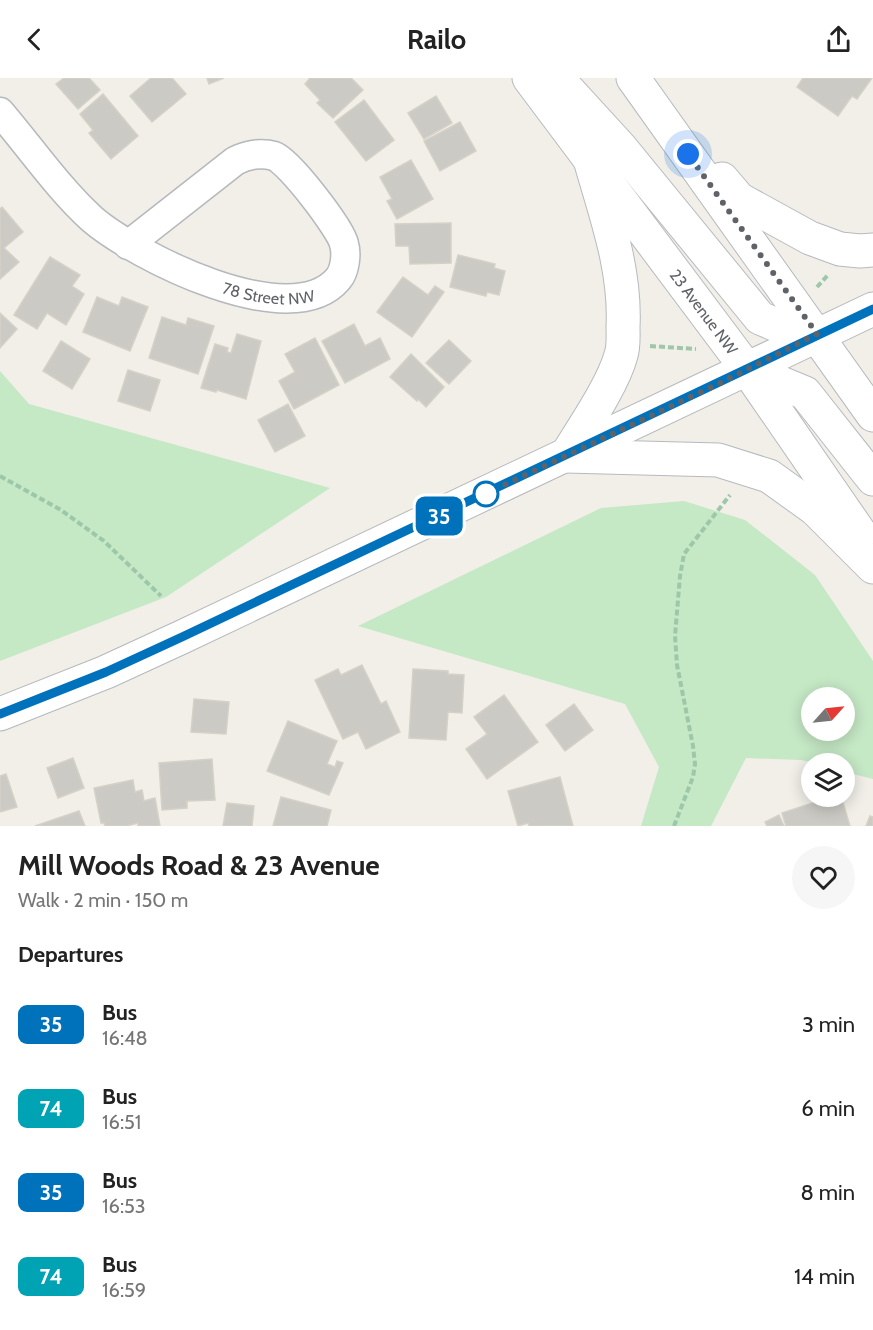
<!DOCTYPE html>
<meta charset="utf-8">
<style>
:root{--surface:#fff;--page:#f6f6f6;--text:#222;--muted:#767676}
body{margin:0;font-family:Cabin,sans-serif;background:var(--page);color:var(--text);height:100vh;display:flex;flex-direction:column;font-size:22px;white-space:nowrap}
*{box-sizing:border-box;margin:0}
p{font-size:20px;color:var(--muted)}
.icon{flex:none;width:33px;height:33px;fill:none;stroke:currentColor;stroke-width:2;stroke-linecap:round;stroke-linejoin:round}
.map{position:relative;height:748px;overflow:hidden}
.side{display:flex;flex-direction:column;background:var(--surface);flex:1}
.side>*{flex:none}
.badge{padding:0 12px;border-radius:9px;font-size:21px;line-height:39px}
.needle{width:39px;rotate:63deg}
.fabs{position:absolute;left:801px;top:609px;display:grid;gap:12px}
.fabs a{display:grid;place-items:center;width:54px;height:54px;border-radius:50%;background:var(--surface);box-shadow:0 3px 15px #0003;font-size:30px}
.you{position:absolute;width:30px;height:30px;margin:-15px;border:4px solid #fff;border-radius:50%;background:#1a73e8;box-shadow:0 0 0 9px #1a73e833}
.map>.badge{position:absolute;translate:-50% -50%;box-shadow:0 0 0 3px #fff}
h2{padding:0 18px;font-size:22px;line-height:54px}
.round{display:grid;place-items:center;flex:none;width:63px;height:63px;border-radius:32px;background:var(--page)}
.headline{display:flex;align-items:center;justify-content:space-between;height:102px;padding:0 18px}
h1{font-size:28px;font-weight:800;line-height:45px}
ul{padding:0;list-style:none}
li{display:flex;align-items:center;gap:18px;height:84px;padding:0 18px}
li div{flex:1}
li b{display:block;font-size:22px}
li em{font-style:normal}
li .badge{min-width:66px;font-weight:700;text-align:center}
header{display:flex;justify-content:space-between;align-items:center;height:78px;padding:0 18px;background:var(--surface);font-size:27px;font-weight:800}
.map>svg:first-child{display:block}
</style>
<header><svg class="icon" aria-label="back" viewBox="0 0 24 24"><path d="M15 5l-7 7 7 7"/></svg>Railo<svg class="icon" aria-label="share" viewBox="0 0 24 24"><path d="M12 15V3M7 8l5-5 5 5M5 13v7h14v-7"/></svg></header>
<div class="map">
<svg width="873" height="748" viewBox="0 0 873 748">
<rect width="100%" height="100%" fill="#f1efe8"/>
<g fill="#c5e8c5" fill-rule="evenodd">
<path d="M0,293L29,326L330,410L166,519L0,583Z"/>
<path d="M684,423L745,442L815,497L873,583V701L845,694L844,686L815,685L801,682L746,680L711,748H641L659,689L625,626L358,548L601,430ZM812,620H844V652H812Z"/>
</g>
<g fill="#cccac5" stroke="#d6d1c6" stroke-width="1.5">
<path d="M64,0H89L100,12L78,31L56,6Z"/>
<path d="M151,0H172L186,16L152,44L130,18Z"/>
<path d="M207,0H224L209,6Z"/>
<path d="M310,0H351L363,12L333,40L317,25L320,22L305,6Z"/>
<path d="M803,0H872L857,21L852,18L838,38L797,9Z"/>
<path d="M103,16L138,58L111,81L89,55L93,52L80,36Z"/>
<path d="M436,18L452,45L424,61L408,35Z"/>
<path d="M364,22L394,62L366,83L335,44Z"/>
<path d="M460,44L476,73L440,93L424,63Z"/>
<path d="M411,82L433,121L397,141L387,123L392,121L380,99Z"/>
<path d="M2,129L23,154L4,170L19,184L0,201V131Z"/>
<path d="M451,145V185L410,186L409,168H396L395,146Z"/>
<path d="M458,177L495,186L494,190L505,193L499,217L487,214L486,218L450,209Z"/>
<path d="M50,179L80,197L72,208L84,216L66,247L47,235L37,251L14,237Z"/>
<path d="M403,199L428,217L435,208L444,214L412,259L377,234Z"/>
<path d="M97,219L119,228L122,219L148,229L130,273L83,254Z"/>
<path d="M0,235L17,251L0,270Z"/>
<path d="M162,239L186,247L188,240L214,248L198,296L149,280Z"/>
<path d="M354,246L365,268L380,260L390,281L345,305L322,263Z"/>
<path d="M237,256L261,263L246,321L217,312L216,314L201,310L215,266L228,270L227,274L231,275Z"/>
<path d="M315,260L339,307L294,331L279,303L295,294L285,276Z"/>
<path d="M449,262L471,283L449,306L426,285Z"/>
<path d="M61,263L90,281L72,311L43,293Z"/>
<path d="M411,276L444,309L426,329L418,321L417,323L390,299Z"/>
<path d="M128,292L160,302L150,333L118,323Z"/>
<path d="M288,326L305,358L275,374L258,342Z"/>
<path d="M362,587L381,626L386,623L400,654L366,671L358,654L343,661L315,602L338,591L341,597Z"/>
<path d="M413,591L448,593V596L464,597L462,635L448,634L446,662L409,660Z"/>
<path d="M504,617L538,664L487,701L466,671L487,656L474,639Z"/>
<path d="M194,621L229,624L226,656L191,654Z"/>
<path d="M574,626L593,652L565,673L546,647Z"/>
<path d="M288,643L337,663L327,686L335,689L337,683L343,685L329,717L267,693Z"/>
<path d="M73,680L84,710L58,720L47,690Z"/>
<path d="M212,681L215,722L187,723V730L162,732L159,685Z"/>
<path d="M6,696L17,729L0,734V698Z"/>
<path d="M560,699L573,748H529L528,745L518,748L508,713Z"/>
<path d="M133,702L135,714L142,712L144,723L155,720L160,748H138V745L126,748H105L104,745H101L94,710Z"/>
<path d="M834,718H841L850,748H786L782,735Z"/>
<path d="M281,719L331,732L327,748H273Z"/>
<path d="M227,725L254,728L252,748H223Z"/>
<path d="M79,733L85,748H35Z"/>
<path d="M779,737L784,748H767L765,744Z"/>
<path d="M870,738L873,739V748H866Z"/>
</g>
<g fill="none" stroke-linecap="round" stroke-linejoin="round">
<g stroke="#b5b8bc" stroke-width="31">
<g id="minor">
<path id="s1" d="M0,34C30,69 58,110 92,141C135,178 291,257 338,201C345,193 347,176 344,166C341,151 288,82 274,78C261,74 246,77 235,83L128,167"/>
</g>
</g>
<g stroke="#b5b8bc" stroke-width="35">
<path id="tertiary" d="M0,636L106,594L182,559L873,231"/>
</g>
<g stroke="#b6babf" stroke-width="35">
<g id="secondary">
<path id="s2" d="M529,0L747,291L860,455"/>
<path d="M557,0L621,70L760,240L786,251L817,256"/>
<path d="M633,0L873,337"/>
<path d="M589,78C605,135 626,190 623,249C623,258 624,268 621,277C613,307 583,350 566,378L718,382L769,398L815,431L873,489"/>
<path d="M722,101L739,121L810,160L840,171L860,173L873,172"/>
<path d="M747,291L805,315L873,401"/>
</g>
</g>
<g stroke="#9cc7a9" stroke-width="4" stroke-dasharray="6 3" stroke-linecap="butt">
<path d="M817,209L828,197"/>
<path d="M650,268L696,271"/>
<path d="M0,398L61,432L104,463L161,518"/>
<path d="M674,748L693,699L695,686L693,668L677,587L675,558L680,498L684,476L730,417"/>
</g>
<use href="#minor" stroke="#fff" stroke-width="28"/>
<use href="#tertiary" stroke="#fff" stroke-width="33"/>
<use href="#secondary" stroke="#fff" stroke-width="33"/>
</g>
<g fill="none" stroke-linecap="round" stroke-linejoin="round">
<g stroke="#fff" stroke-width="14">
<path id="line" d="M0,636L106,594L182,559L873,231"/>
</g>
<use href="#line" stroke="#0072bc" stroke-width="9"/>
<path stroke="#5f6368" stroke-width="6" stroke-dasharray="0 10.8" d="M486,416L481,418L720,305L817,256L688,76"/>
</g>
<circle fill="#fff" stroke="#0072bc" stroke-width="3" cx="486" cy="416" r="12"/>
<g text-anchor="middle" stroke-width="5" stroke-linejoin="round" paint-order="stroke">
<g font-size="16" fill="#5f6368" stroke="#fff">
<text dy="6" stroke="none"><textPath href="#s1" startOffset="336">78 Street NW</textPath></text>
<text dy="6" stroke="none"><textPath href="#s2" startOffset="292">23 Avenue NW</textPath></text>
</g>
</g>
</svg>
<div class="fabs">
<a><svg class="needle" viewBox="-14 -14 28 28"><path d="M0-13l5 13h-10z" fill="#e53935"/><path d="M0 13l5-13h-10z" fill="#767676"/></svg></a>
<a><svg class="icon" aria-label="layers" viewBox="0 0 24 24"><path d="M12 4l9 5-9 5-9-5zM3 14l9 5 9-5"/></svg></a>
</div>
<div class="you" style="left:688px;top:76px"></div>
<b class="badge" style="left:439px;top:438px;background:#0072bc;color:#fff">35</b>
</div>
<section class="side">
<div class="headline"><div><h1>Mill Woods Road &amp; 23 Avenue</h1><p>Walk · 2 min · 150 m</p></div><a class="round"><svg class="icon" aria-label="heart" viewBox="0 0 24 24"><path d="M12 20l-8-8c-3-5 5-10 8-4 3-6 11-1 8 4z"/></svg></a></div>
<h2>Departures</h2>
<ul>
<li><span class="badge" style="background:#0072bc;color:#fff">35</span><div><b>Bus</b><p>16:48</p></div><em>3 min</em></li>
<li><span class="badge" style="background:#00a3b4;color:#fff">74</span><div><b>Bus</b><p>16:51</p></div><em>6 min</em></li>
<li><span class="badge" style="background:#0072bc;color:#fff">35</span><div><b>Bus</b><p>16:53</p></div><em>8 min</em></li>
<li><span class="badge" style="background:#00a3b4;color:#fff">74</span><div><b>Bus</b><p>16:59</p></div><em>14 min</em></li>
</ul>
</section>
